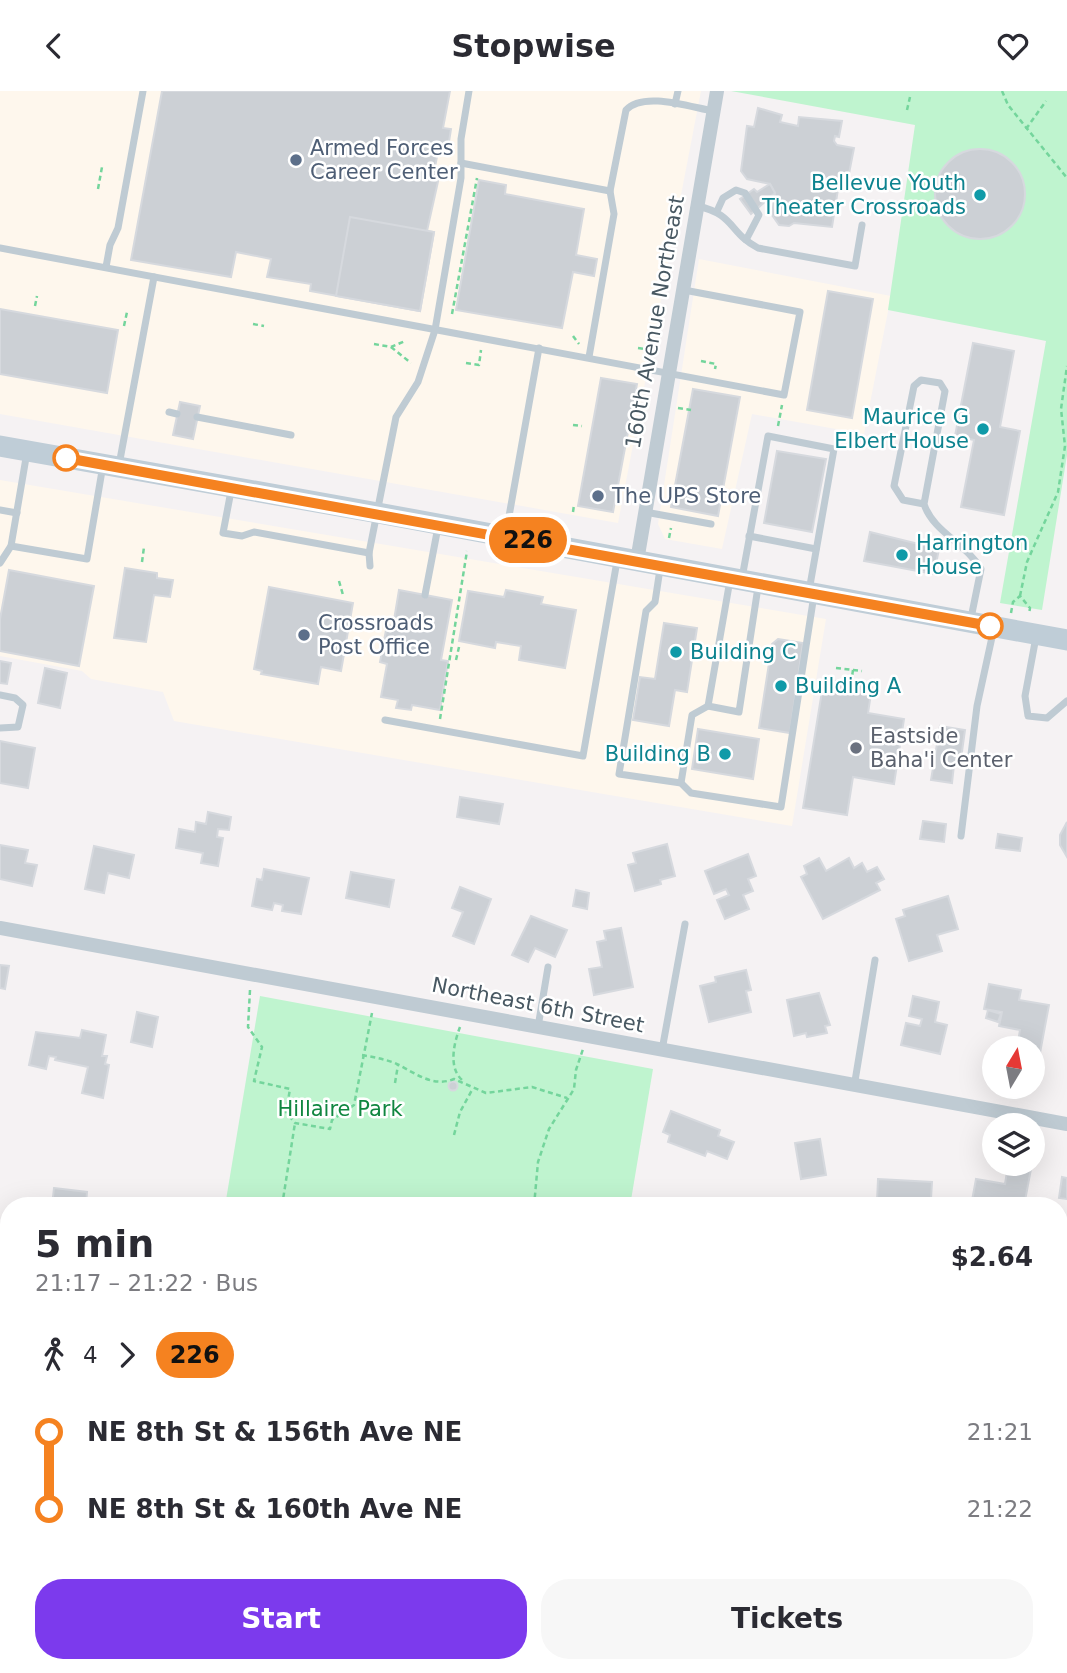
<!DOCTYPE html>
<meta charset="utf-8">
<style>
:root{--surface:#fff;--page:#f7f7f7;--text:#2b2b33;--muted:#7c7c81;--accent:#7c3aed}
body{margin:0;font-family:"DejaVu Sans",sans-serif;background:var(--page);color:var(--text);height:100vh;display:flex;flex-direction:column;font-size:26px;white-space:nowrap}
*{box-sizing:border-box;margin:0}
p{font-size:23px;color:var(--muted)}
.icon{flex:none;width:38px;height:38px;fill:none;stroke:currentColor;stroke-width:2;stroke-linecap:round;stroke-linejoin:round}
.map{position:relative;flex:1;overflow:hidden}
.drawer{position:absolute;left:0px;top:1106px;width:1068px;height:476px;display:flex;flex-direction:column;background:var(--surface);border-radius:28px 28px 0 0;box-shadow:0 7px 28px #0002}
.drawer>*{flex:none}
.badge{padding:0 14px;border-radius:23px;font-size:24px;line-height:46px}
.needle{width:46px;rotate:10deg}
.tools{position:absolute;left:982px;top:945px;display:grid;gap:14px}
.tools a{display:grid;place-items:center;width:63px;height:63px;border-radius:50%;background:var(--surface);box-shadow:0 7px 28px #0002;font-size:35px}
.map>.badge{position:absolute;translate:-50% -50%;box-shadow:0 0 0 4px #fff}
.legs{display:flex;align-items:center;gap:10px;height:77px;padding:0 35px;font-size:23px}
.legs p{margin-inline-start:auto}
.summary{display:flex;align-items:center;justify-content:space-between;height:119px;padding:0 35px}
h1{font-size:38px;font-weight:800;line-height:52px}
.primary-button{display:flex;gap:14px;margin-top:auto;padding:14px 35px}
.primary-button a{flex:1;height:80px;border-radius:28px;background:var(--accent);color:#fff;font-size:28px;font-weight:800;line-height:80px;text-align:center}
.primary-button a+a{background:var(--page);color:var(--text)}
ul{padding:0 35px;list-style:none}
li{display:flex;align-items:center;gap:24px;height:77px;font-size:26px}
li i{display:grid;place-items:center;width:10px;height:100%;margin:0 9px;background:currentColor}
li i::after{content:'';width:18px;height:18px;margin:-9px;border:5px solid;border-radius:50%;background:var(--surface)}
li p{margin-inline-start:auto}
li:first-child i{background:linear-gradient(#0000 50%,currentColor 0)}
li:last-child i{background:linear-gradient(currentColor 50%,#0000 0)}
header{display:flex;justify-content:space-between;align-items:center;height:91px;padding:0 35px;background:var(--surface);font-size:32px;font-weight:800}
.map>svg:first-child{display:block}
</style>
<header><svg class="icon" aria-label="back" viewBox="0 0 24 24"><path d="M15 5l-7 7 7 7"/></svg>Stopwise<svg class="icon" aria-label="heart" viewBox="0 0 24 24"><path d="M12 20l-8-8c-3-5 5-10 8-4 3-6 11-1 8 4z"/></svg></header>
<div class="map">
<svg width="1067" height="1582" viewBox="0 0 1067 1582">
<rect width="100%" height="100%" fill="#f5f2f3"/>
<g fill="#fef7ed">
<path d="M0,0H701L618,432L0,323Z"/>
<path d="M699,168L891,205L864,343L752,323L722,458L665,448L658,433Z"/>
<path d="M0,389L826,528L792,735L174,630L163,601L91,588L82,580L0,565Z"/>
</g>
<path fill="#e6e3e5" d="M175,1573H549L550,1582H174Z"/>
<g fill="#bff4cf">
<path d="M731,0H1067V364L1042,519L1000,512L1046,250L888,219L915,34Z"/>
<path d="M260,905L653,978L630,1115H225Z"/>
</g>
<g fill="#ccd0d5" stroke="#d6d9de" stroke-width="2">
<path d="M162,0H450L443,37L451,38L448,57L439,55L435,76L441,77L427,140L434,141L420,220L310,200L311,193L267,186L271,168L236,161L231,186L131,169Z"/>
<path d="M758,17L782,24L780,31L798,35L799,26L842,30L839,46L835,45L834,50L837,54L854,57L847,93L839,92L832,136L794,132L789,135L779,134L772,124L775,102L770,93L747,88L741,80L747,35L754,36Z"/>
<circle cx="980" cy="103" r="45"/>
<path d="M479,89L506,94L505,103L584,118L576,164L597,168L594,185L573,181L562,237L456,219Z"/>
<path d="M770,93L775,102L751,123L740,108L754,98L757,101Z"/>
<path d="M350,126L434,141L420,220L336,205Z"/>
<path d="M828,200L873,208L852,327L807,319Z"/>
<path d="M0,218L118,239L107,302L0,283Z"/>
<path d="M973,252L1014,260L1000,336L1020,340L1004,424L961,416L974,349L955,345Z"/>
<path d="M601,287L637,293L613,421L578,415Z"/>
<path d="M693,298L740,306L718,425L671,416Z"/>
<path d="M180,311L200,315L193,348L173,344Z"/>
<path d="M777,360L826,368L812,441L764,432Z"/>
<path d="M870,441L939,458L934,483L864,470Z"/>
<path d="M125,477L157,482V487L173,489L170,506L154,504L146,551L114,547Z"/>
<path d="M9,479L94,495L79,575L0,560V528Z"/>
<path d="M269,496L353,512L341,580L321,576L318,593L261,583L262,580L254,578Z"/>
<path d="M399,499L452,509L441,569L448,570L440,619L412,614L411,619L396,617L398,609L381,606L387,573L380,571L387,534L393,535Z"/>
<path d="M506,499L543,506L541,513L576,519L565,577L519,569L521,555L496,551L495,557L459,550L468,500L504,506Z"/>
<path d="M664,532L697,537L687,601L675,599L669,635L633,629L640,586L655,588Z"/>
<path d="M778,548L803,552L790,642L759,637L772,553Z"/>
<path d="M0,570L11,572L7,593L0,592Z"/>
<path d="M45,577L67,582L60,617L38,612Z"/>
<path d="M824,588L872,596L868,622L904,628L894,693L853,686L847,724L803,717Z"/>
<path d="M940,635L965,639L960,675L954,674L952,692L931,689Z"/>
<path d="M698,638L759,648L753,688L692,678Z"/>
<path d="M0,650L35,657L28,697L0,692Z"/>
<path d="M460,706L503,713L499,733L457,726Z"/>
<path d="M208,721L231,726L229,739L218,738L217,746L223,747L218,775L201,772L203,762L176,757L179,738L195,741L196,731L206,733Z"/>
<path d="M923,730L946,733L944,751L920,748Z"/>
<path d="M1067,731V766L1060,754V744Z"/>
<path d="M998,743L1022,747L1020,760L996,757Z"/>
<path d="M667,753L675,785L660,789L661,793L635,800L628,774L636,772L633,762Z"/>
<path d="M0,754L28,759L25,772L37,774L32,795L0,788Z"/>
<path d="M94,755L134,764L129,787L108,782L104,802L85,798Z"/>
<path d="M748,763L756,785L748,788L753,800L743,804L749,818L725,828L717,809L729,804L726,798L714,803L705,780Z"/>
<path d="M819,767L826,780L849,767L854,777L862,772L867,781L877,776L884,788L876,792L880,799L823,828L801,786L807,783L804,775Z"/>
<path d="M264,778L309,787L301,823L282,820L283,814L274,812L272,819L252,815L257,788L262,789Z"/>
<path d="M351,781L394,789L389,816L346,807Z"/>
<path d="M460,796L491,808L474,853L453,845L463,821L452,817Z"/>
<path d="M576,799L589,802L587,818L573,815Z"/>
<path d="M948,805L958,838L937,844L942,860L909,870L896,828L905,825L903,819Z"/>
<path d="M531,825L567,839L555,866L535,857L528,871L512,864Z"/>
<path d="M621,837L633,896L594,904L589,878L602,876L597,851L606,849L604,840Z"/>
<path d="M0,874L9,875L5,898L0,897Z"/>
<path d="M746,879L751,899L746,900L751,921L709,931L700,895L716,891L715,886Z"/>
<path d="M989,893L1021,899L1019,909L1049,914L1037,978H1032V957H1017L1020,939L999,935L1002,921L984,918Z"/>
<path d="M819,902L830,934L825,935L827,942L807,946L806,942L794,945L787,909Z"/>
<path d="M913,905L939,911L935,931L947,934L940,963L901,954L906,932L920,935L922,928L909,925Z"/>
<path d="M988,919L1001,923L998,931L986,927Z"/>
<path d="M137,921L158,926L152,956L131,951Z"/>
<path d="M82,939L106,944L102,965H107L105,973L109,974L103,1007L82,1002L88,976L55,969L56,966L49,965L46,978L29,974L36,941L80,947Z"/>
<circle cx="453" cy="995" r="4.5"/>
<path d="M671,1020L720,1039L718,1045L734,1051L727,1068L707,1060L705,1065L668,1051L670,1044L663,1041Z"/>
<path d="M820,1048L826,1084L801,1088L795,1052Z"/>
<path d="M1008,1074L1031,1078L1024,1115H971L976,1088L1005,1093Z"/>
<path d="M1062,1086L1067,1087V1108L1059,1107Z"/>
<path d="M878,1088L932,1091L931,1108H918V1113L877,1111Z"/>
<path d="M54,1097L87,1101L86,1115H52Z"/>
<path d="M0,1350H9L8,1378L0,1377Z"/>
<path d="M1061,1549L1067,1550V1582H1055Z"/>
<path d="M86,1573H164L163,1582H84Z"/>
<path d="M382,1573H449L448,1582H381Z"/>
<path d="M596,1573H630L629,1582H595Z"/>
<path d="M704,1573H726L725,1582L703,1579Z"/>
<path d="M811,1573H835L839,1582H815Z"/>
<path d="M955,1573H995L993,1582L954,1576Z"/>
<path d="M1008,1573H1036L1048,1576L1047,1582H1006Z"/>
</g>
<g fill="none" stroke-linecap="round" stroke-linejoin="round">
<g stroke="#74d59c" stroke-width="2.5" stroke-dasharray="5 3.5" stroke-linecap="butt">
<path d="M1002,0L1008,14L1067,87"/>
<path d="M907,19L910,6"/>
<path d="M1026,38L1046,10"/>
<path d="M98,98L102,76"/>
<path d="M35,215L37,205"/>
<path d="M452,223L477,87"/>
<path d="M253,233L264,235"/>
<path d="M124,235L127,221"/>
<path d="M573,245L579,253"/>
<path d="M374,253L391,256L405,250"/>
<path d="M391,256L411,272"/>
<path d="M638,257L659,260"/>
<path d="M701,270L716,273L715,278"/>
<path d="M466,272L479,274L481,259"/>
<path d="M678,317L691,319"/>
<path d="M573,334L582,335"/>
<path d="M778,335L782,314"/>
<path d="M573,421L574,414"/>
<path d="M669,447L671,437"/>
<path d="M142,471L144,456"/>
<path d="M339,490L343,504"/>
<path d="M1020,505L1027,471L1058,401L1065,355L1061,318L1067,275"/>
<path d="M1011,522L1013,511L1020,505L1030,517L1029,523"/>
<path d="M456,569L459,556"/>
<path d="M836,577L853,579L851,592"/>
<path d="M853,579L862,580"/>
<path d="M440,628L467,460"/>
<path d="M250,899L248,936L262,956L254,990L290,998L286,1021L295,1032L330,1038L332,1029L354,1014L372,922"/>
<path d="M460,936C454,952 448,976 462,989"/>
<path d="M362,964C373,966 384,968 395,972C414,981 432,997 454,988L486,1002L532,996L567,1007"/>
<path d="M395,992L398,974"/>
<path d="M454,1044L460,1021L472,999"/>
<path d="M282,1115L295,1032"/>
<path d="M534,1115L538,1071L549,1038L574,998L576,979L583,958"/>
</g>
<g stroke="#bfcbd3" stroke-width="7">
<path d="M675,13L678,0"/>
<path d="M461,72L610,100"/>
<path d="M697,115C735,123 729,142 758,157L855,175L862,134"/>
<path d="M718,118L723,107L736,99L745,102L759,124L746,149"/>
<path d="M0,157L784,304L800,221L684,199"/>
<path d="M106,176L110,154L118,137L143,0"/>
<path d="M589,266L614,123L610,100L626,19C643,0 690,16 713,20"/>
<path d="M169,321L177,323"/>
<path d="M197,326L291,344"/>
<path d="M119,374L154,186"/>
<path d="M231,400L223,442L242,445L254,441L369,462"/>
<path d="M924,413L903,409L894,395L914,295L921,289L940,292L945,300L924,413C933,441 966,452 981,478L971,527"/>
<path d="M0,419L17,422"/>
<path d="M645,421L711,433"/>
<path d="M506,442L539,257"/>
<path d="M749,445L816,458"/>
<path d="M11,455L87,468L103,374"/>
<path d="M0,472L11,455L27,361"/>
<path d="M370,475L369,462L396,326L418,291L435,239L461,87V48L469,0"/>
<path d="M660,478L655,511L646,520L619,683L681,692L691,702L781,716L814,504"/>
<path d="M742,487L768,345L834,358L809,500"/>
<path d="M730,489L708,615L739,621L758,496"/>
<path d="M425,504L438,436"/>
<path d="M1036,546L1025,605L1028,625L1047,627L1067,610"/>
<path d="M0,604L15,607L23,614L18,636L0,637"/>
<path d="M385,629L583,665L617,470"/>
<path d="M681,692L692,624L708,615"/>
<path d="M961,745L977,615L994,537"/>
<path d="M538,936L548,876"/>
<path d="M662,959L685,833"/>
<path d="M854,996L875,869"/>
<path d="M534,1573L535,1582"/>
</g>
<g stroke="#bfcbd3" stroke-width="14">
<path d="M637,470L717,0"/>
<path d="M0,837L1067,1033"/>
<path d="M0,1319L9,1321"/>
<path d="M1059,1513L1067,1515"/>
<path d="M881,1573L891,1582"/>
<path d="M666,1582L667,1573"/>
</g>
<path stroke="#bfcdd7" stroke-width="21" d="M0,355L378,422L1067,549"/>
</g>
<g fill="none" stroke-linecap="round" stroke-linejoin="round">
<g stroke="#fff" stroke-width="16">
<path id="line-1" d="M66,367L990,535"/>
</g>
<use href="#line-1" stroke="#f58220" stroke-width="10"/>
</g>
<g fill="#5c6f8a" stroke="#fff" stroke-width="2.5">
<circle cx="296" cy="69" r="7"/>
<circle cx="598" cy="405" r="7"/>
<circle cx="304" cy="544" r="7"/>
</g>
<g fill="#0f9aa8" stroke="#fff" stroke-width="2.5">
<circle cx="980" cy="104" r="7"/>
<circle cx="983" cy="338" r="7"/>
<circle cx="902" cy="464" r="7"/>
<circle cx="676" cy="561" r="7"/>
<circle cx="781" cy="595" r="7"/>
<circle cx="725" cy="663" r="7"/>
</g>
<g fill="#fff" stroke="#f58220" stroke-width="3.5">
<circle cx="66" cy="367" r="12"/>
<circle cx="990" cy="535" r="12"/>
</g>
<circle fill="#6b7280" stroke="#fff" stroke-width="2.5" cx="856" cy="657" r="7"/>
<g text-anchor="middle" stroke-width="5" stroke-linejoin="round" paint-order="stroke">
<g font-size="21" fill="#4e5e75" stroke="#fff" text-anchor="start">
<text x="310" y="64">Armed Forces<tspan x="310" dy="24">Career Center</tspan></text>
<text x="612" y="412">The UPS Store</text>
<text x="318" y="539">Crossroads<tspan x="318" dy="24">Post Office</tspan></text>
</g>
<g font-size="21" fill="#0d838f" stroke="#fff" text-anchor="end">
<text x="966" y="99">Bellevue Youth<tspan x="966" dy="24">Theater Crossroads</tspan></text>
<text x="969" y="333">Maurice G<tspan x="969" dy="24">Elbert House</tspan></text>
<text x="916" y="459" text-anchor="start">Harrington<tspan x="916" dy="24">House</tspan></text>
<text x="690" y="568" text-anchor="start">Building C</text>
<text x="795" y="602" text-anchor="start">Building A</text>
<text x="711" y="670">Building B</text>
</g>
<g font-size="21" fill="#485862" stroke="#fff">
<text transform="translate(655 231) rotate(-80)" y="7">160th Avenue Northeast</text>
<text transform="translate(538 914) rotate(11)" y="7">Northeast 6th Street</text>
</g>
<g font-size="21" fill="#5b616d" stroke="#fff" text-anchor="start">
<text x="870" y="652">Eastside<tspan x="870" dy="24">Baha'i Center</tspan></text>
</g>
<g font-size="21" fill="#108640" stroke="#fff">
<text x="340" y="1025">Hillaire Park</text>
</g>
</g>
</svg>
<div class="tools">
<a><svg class="needle" viewBox="-14 -14 28 28"><path d="M0-13l5 13h-10z" fill="#e53935"/><path d="M0 13l5-13h-10z" fill="#7c7c81"/></svg></a>
<a><svg class="icon" aria-label="layers" viewBox="0 0 24 24"><path d="M12 4l9 5-9 5-9-5zM3 14l9 5 9-5"/></svg></a>
</div>
<b class="badge" style="left:528px;top:449px;background:#f58220;color:#111">226</b>
<section class="drawer">
<div class="summary"><div><h1>5 min</h1><p>21:17 – 21:22 · Bus</p></div><b>$2.64</b></div>
<div class="legs"><svg class="icon" aria-label="walk" viewBox="0 0 24 24"><circle cx="13" cy="4" r="2"/><path d="M13 8l-2 6 4 7M11 14l-3 7M7 12l3-4h3l4 4"/></svg>4<svg class="icon" aria-label="forward" viewBox="0 0 24 24"><path d="M9 5l7 7-7 7"/></svg><b class="badge" style="background:#f58220;color:#111">226</b></div>
<ul>
<li><i style="color:#f58220"></i><b>NE 8th St &amp; 156th Ave NE</b><p>21:21</p></li>
<li><i style="color:#f58220"></i><b>NE 8th St &amp; 160th Ave NE</b><p>21:22</p></li>
</ul>
<div class="primary-button"><a>Start</a><a>Tickets</a></div>
</section>
</div>
